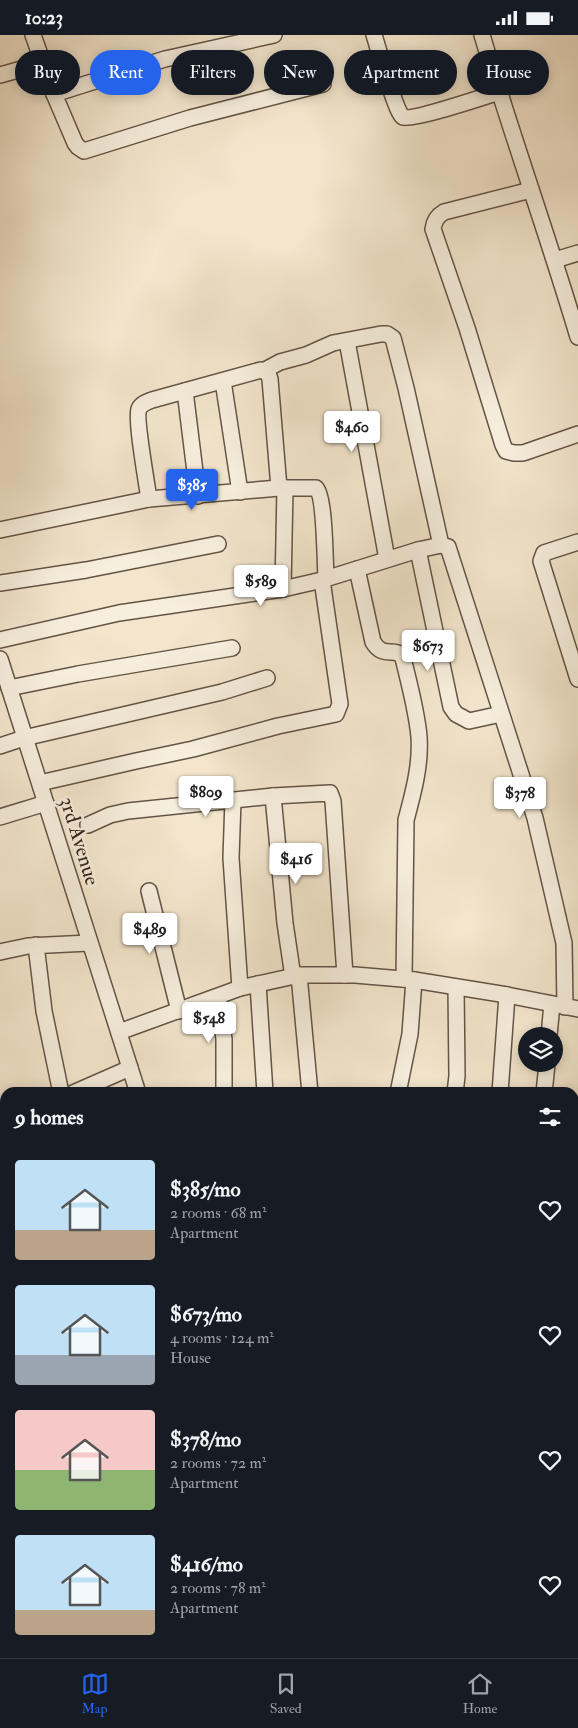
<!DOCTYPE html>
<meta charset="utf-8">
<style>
body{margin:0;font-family:"IM FELL Double Pica",serif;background:#242831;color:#f1f3f6;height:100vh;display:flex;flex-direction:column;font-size:19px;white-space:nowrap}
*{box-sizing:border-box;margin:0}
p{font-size:16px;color:#9ea1a6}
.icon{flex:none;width:28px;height:28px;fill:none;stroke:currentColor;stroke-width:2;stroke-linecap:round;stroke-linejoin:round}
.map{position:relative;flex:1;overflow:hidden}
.details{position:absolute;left:0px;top:1052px;width:579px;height:571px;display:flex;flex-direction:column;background:#171b24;border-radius:15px 15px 0 0;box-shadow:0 2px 12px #0003}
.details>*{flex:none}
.hud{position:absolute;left:15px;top:15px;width:549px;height:45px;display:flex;gap:10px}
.controls{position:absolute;left:518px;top:992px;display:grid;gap:10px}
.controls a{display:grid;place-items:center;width:45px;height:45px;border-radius:50%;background:#171b24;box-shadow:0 2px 12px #0003;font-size:25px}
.price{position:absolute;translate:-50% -42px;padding:0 11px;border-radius:5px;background:#fff;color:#222;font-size:16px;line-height:32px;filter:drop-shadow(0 1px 2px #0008)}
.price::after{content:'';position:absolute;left:50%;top:30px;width:15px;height:11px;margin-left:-8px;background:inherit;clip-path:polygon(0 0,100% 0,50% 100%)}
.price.current{background:#2563eb;color:#fff}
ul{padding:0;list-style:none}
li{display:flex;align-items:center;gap:15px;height:125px;padding:0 15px}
li span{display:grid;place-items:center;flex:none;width:140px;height:100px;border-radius:5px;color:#555}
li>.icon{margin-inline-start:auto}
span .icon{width:60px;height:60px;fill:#fffc;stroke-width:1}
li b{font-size:21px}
h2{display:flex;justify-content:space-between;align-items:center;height:60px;padding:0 15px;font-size:21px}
.chip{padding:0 18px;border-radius:22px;background:#171b24;box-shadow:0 2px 12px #0003;font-size:18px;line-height:45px}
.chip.current{background:#2563eb;color:#fff}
.status{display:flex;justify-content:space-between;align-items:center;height:35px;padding:0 25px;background:#171b24;direction:ltr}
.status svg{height:14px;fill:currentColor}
.tab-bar{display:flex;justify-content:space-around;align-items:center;height:70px;border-top:1px solid #363941;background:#171b24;font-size:14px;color:#9ea1a6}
.tab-bar a{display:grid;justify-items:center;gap:2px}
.tab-bar .current{color:#2563eb}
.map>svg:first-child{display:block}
</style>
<div class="status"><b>10:23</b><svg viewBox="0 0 49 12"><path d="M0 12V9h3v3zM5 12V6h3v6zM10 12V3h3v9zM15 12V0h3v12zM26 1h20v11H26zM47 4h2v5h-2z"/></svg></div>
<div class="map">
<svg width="578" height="1623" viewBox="0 0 578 1623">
<rect width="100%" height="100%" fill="#f3e6cd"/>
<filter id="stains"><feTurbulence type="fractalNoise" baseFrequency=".004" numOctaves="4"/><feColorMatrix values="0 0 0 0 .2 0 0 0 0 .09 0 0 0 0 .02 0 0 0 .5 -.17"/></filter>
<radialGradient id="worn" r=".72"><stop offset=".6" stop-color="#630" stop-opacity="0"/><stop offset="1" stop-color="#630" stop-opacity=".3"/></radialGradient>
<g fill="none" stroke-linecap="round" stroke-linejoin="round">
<!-- street casing -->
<g stroke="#645446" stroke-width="18">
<g id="street">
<polyline points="33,0 54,59 75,108 78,112 84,116 190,83 323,49"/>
<path d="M374,0C378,12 396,79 403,82C412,86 486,61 499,57"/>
<path d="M482,0C512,101 548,201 578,302"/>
<polyline points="0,40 43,28"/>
<polyline points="54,59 165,24 274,0"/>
<path d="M531,155L444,177C437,181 434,186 433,194L467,293L503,410L506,416L514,418H523L578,399"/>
<polyline points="555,225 578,218"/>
<polyline points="347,306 387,524"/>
<polyline points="265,335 280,327 306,320 333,308 381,299 387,299 393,303 406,353 441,510"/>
<polyline points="223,346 240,457"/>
<polyline points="185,356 198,461"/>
<path d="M149,464C147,450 135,382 139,374C141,369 147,367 152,365L261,335L268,338L270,344L279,453"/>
<path d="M0,495L149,464L279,453H316C325,461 325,528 326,544"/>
<polyline points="578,507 544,518 541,526 578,644"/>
<polyline points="418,515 451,672 456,679 469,686 501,679"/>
<path d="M357,534L373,607C384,625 395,610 403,623C409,648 417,677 419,702C421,730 413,759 406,785L404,944"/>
<polyline points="0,548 86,535 218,509"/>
<polyline points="283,554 285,453"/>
<polyline points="0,605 119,578 283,554 322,545 418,515 441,510 448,512 535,783 564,908 565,972"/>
<polyline points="0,624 138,1058"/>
<polyline points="9,653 78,639 232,613"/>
<polyline points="0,711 24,703 222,657 267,643"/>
<polyline points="40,748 136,726 193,714 278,691 336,679 340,669 322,545"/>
<polyline points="273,761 285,888 293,942"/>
<polyline points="233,765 231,823 240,953"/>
<polyline points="0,782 46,768"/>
<polyline points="88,790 110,780 128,776 273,761 330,758 333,766 345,940"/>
<polyline points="149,856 179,976"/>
<polyline points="36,910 44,976 61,1058"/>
<polyline points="0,917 28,911 89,908"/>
<polyline points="299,940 310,1058"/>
<polyline points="258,949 265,1058"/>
<polyline points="218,962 224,1004 224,1058"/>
<polyline points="119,997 240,953 299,940 355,940 414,945 507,960 578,974"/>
<polyline points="549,1001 552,969"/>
<polyline points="73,1058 130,1033"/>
<polyline points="398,1058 410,999 414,945"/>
<polyline points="455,1058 457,1041 456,952"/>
<polyline points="500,1058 507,960"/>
<polyline points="544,1058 547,1029"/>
<polyline points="0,1092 5,1090"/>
<polyline points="0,1122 5,1121"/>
<polyline points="0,1181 5,1180"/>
<polyline points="574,1196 578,1162"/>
<polyline points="0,1278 5,1279"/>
<polyline points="574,1314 578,1315"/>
<polyline points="574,1380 578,1380"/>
<polyline points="0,1398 5,1397"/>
<polyline points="574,1467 578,1468"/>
<polyline points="574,1533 578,1534"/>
<polyline points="574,1606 578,1607"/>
<polyline points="350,1619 350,1623"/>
<polyline points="74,1623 75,1619"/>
</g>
</g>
<!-- street -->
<use href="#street" stroke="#f7efde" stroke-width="15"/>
</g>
<g text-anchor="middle" stroke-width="5" stroke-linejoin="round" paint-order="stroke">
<!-- street labels -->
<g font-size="21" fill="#352419" stroke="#f7efde">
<text transform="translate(80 806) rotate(73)" y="7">3rd Avenue</text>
</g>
</g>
<rect width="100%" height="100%" filter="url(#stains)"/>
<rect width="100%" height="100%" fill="url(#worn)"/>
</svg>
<div class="controls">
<a><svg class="icon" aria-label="layers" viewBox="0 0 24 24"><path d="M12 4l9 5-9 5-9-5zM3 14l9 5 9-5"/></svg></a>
</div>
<b class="price" style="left:352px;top:418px">$460</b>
<b class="price current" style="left:192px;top:476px">$385</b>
<b class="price" style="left:261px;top:572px">$589</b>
<b class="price" style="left:428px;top:637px">$673</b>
<b class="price" style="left:206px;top:783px">$809</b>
<b class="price" style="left:520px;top:784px">$378</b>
<b class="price" style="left:296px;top:850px">$416</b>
<b class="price" style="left:150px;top:920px">$489</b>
<b class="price" style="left:209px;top:1009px">$548</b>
<div class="hud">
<a class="chip">Buy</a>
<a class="chip current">Rent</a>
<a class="chip">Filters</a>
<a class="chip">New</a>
<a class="chip">Apartment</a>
<a class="chip">House</a>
</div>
<section class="details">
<h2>9 homes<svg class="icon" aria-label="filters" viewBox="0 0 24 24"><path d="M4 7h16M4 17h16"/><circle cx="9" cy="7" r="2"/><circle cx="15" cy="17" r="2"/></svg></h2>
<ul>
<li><span style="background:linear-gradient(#bfe0f5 70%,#b9a48a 0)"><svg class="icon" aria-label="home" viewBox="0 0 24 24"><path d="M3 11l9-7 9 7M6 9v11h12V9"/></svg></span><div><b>$385/mo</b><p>2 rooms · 68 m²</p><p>Apartment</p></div><svg class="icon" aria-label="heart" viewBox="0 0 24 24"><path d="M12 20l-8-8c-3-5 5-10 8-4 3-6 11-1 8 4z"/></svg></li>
<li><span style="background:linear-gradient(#bfe0f5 70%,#9aa5b1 0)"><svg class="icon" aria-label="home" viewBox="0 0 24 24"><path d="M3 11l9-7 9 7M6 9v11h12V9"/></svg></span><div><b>$673/mo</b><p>4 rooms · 124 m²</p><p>House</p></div><svg class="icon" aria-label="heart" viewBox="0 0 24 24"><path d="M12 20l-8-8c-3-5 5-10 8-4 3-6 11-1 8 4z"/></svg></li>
<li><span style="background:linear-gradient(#f6c9c9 60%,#8fb573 0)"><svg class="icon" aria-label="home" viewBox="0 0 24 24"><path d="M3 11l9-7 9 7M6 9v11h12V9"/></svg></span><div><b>$378/mo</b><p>2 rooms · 72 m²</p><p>Apartment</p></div><svg class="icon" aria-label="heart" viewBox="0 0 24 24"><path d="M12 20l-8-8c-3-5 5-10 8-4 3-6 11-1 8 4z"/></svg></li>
<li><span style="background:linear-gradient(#bfe0f5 75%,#b9a48a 0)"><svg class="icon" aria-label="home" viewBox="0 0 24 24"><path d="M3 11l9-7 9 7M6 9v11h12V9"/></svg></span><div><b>$416/mo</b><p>2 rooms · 78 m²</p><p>Apartment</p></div><svg class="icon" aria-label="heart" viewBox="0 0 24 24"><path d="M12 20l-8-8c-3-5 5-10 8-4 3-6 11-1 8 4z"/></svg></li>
</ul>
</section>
</div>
<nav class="tab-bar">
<a class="current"><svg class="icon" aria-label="map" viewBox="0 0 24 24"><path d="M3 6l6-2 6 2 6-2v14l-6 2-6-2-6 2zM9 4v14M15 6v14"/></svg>Map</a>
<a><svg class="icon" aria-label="saved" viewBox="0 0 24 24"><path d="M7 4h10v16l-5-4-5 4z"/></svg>Saved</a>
<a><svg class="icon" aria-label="home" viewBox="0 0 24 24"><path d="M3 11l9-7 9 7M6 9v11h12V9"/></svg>Home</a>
</nav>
